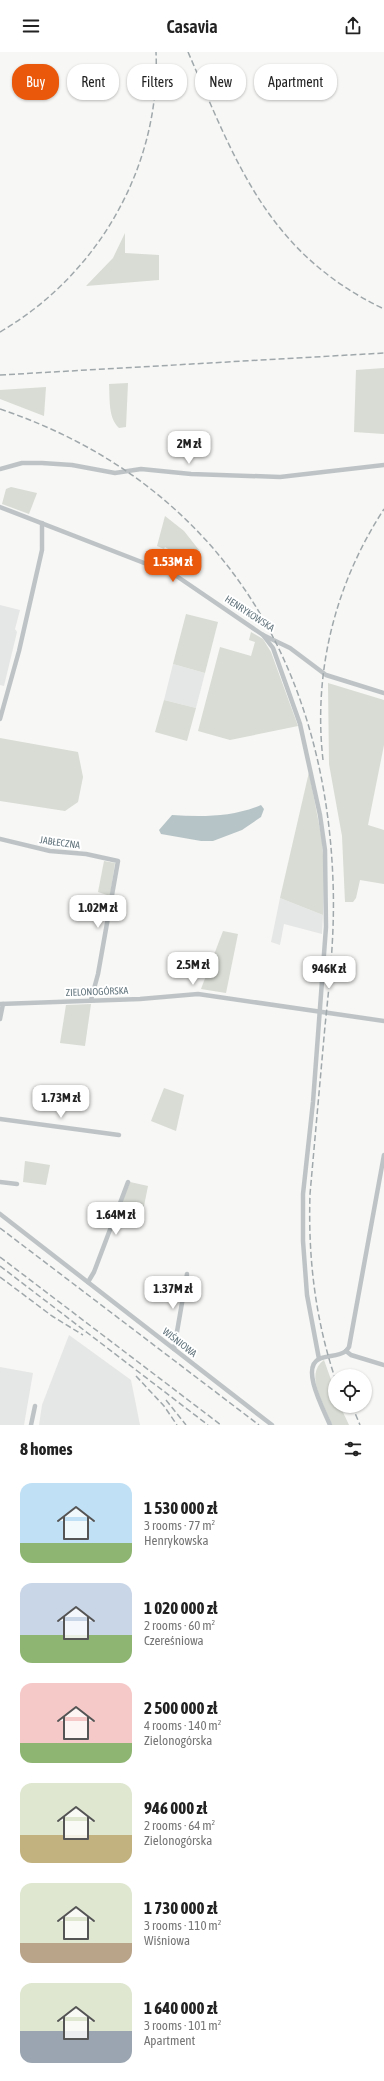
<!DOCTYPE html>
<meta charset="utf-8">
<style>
body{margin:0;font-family:"Asap Condensed",sans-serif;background:#f2f2f2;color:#222;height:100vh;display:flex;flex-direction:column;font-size:15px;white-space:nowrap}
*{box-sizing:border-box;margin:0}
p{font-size:13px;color:#767676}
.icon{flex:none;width:22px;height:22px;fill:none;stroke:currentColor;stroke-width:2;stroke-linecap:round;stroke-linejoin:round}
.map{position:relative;height:1373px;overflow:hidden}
.drawer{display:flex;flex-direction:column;background:#fff;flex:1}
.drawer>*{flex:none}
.hud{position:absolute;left:12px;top:12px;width:360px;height:36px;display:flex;gap:8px}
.tools{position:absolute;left:328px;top:1317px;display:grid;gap:8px}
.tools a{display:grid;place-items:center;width:44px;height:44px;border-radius:50%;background:#fff;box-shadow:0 1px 3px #0004;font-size:20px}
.price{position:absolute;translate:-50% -34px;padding:0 9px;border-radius:8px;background:#fff;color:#222;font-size:13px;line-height:26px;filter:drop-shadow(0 1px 2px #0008)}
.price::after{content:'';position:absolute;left:50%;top:24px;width:12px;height:9px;margin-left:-6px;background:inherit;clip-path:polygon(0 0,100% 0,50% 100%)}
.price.on{background:#ea580c;color:#fff}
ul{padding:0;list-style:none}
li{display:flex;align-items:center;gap:12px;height:100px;padding:0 20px}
li span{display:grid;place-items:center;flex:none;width:112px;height:80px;border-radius:12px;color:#555}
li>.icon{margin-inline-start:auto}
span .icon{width:48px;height:48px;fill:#fffc;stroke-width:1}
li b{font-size:17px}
h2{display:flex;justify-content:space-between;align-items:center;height:48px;padding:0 20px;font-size:17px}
.tag{padding:0 14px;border-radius:16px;background:#fff;box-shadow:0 1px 3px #0004;font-size:14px;line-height:36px}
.tag.on{background:#ea580c;color:#fff}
header{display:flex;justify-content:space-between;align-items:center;height:52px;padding:0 20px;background:#fff;font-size:18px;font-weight:600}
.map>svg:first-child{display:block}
</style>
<header><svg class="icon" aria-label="menu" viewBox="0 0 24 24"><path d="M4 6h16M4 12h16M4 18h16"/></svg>Casavia<svg class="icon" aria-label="share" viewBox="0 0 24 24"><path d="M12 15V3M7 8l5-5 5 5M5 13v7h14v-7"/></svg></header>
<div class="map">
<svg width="384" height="1373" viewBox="0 0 384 1373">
<rect width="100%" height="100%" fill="#f7f7f5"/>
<!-- built -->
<g fill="#e5e7e6">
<polygon points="0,553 20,558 15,577 17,580 4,634 0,633"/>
<polygon points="173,612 205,621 196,656 164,648"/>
<polygon points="280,846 323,863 322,882 284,872 280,893 271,890"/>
<polygon points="69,1283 131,1328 140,1373 39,1373 42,1353"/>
<polygon points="0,1315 33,1321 24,1373 0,1373"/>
</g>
<!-- green -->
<g fill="#d8dcd4">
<polygon points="125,181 125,201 159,203 159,228 86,234 113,206"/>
<polygon points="384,316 384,382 354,380 356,318"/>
<path d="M128,331L126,375L119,376C108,366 110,347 109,332Z"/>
<polygon points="46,335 44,364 0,347 0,338"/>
<polygon points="11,435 37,441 29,462 2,452 6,437"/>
<polygon points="165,464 184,479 199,498 195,503 186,498 177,517 171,514 176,502 165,495 164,497 157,494"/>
<polygon points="186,562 218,570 205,621 173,612"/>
<polygon points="251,580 263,587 271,600 298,674 230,688 198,679 220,595 251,604 255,590 249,588"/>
<polygon points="328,631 384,648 384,693 368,773 384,778 384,832 360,828 356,846 353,850 345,850 342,784 329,712"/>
<polygon points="164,648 196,656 187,689 155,680"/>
<polygon points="0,686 78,700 83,725 78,750 65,759 0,749"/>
<polygon points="309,720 322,788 324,818 323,863 280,846"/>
<polygon points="104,809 115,811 110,844 98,840"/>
<polygon points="223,879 238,882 226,941 201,937"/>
<polygon points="91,952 85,994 60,991 66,953"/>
<polygon points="164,1036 184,1043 176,1079 151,1069"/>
<polygon points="25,1109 50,1113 46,1133 23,1130"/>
<polygon points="130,1130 148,1134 141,1169 117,1163"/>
<path d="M324,1308L335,1339V1354H340L349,1373H332C326,1354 303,1323 324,1308Z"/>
</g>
<!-- water -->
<path fill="#b7c4c7" d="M261,753L264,757L261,765L242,778L213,789H201L161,782L159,778L172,763C203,765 232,765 261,753Z"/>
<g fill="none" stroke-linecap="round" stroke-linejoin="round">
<!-- street -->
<g stroke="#bec4c6" stroke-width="4.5">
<polyline points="0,417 22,411 42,411 72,413 115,421 141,417 191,422 280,425 384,413"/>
<polyline points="0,455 175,523 263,583 290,596 326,623 384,641"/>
<polyline points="263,583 273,596 300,672 320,763 325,798 326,875 313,1050 303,1142 303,1189 307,1243 319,1307"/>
<polyline points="0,667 19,599 42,498 42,471"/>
<polyline points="0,787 50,799 86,802 118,809 98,922 91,948"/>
<polyline points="0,952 140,947 198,942 384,969"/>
<polyline points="0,967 3,952"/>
<polyline points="0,1067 119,1083"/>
<polyline points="0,1130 17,1132"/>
<polyline points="0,1162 272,1373"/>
<polyline points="88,1230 94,1220 128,1130"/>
<polyline points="174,1297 187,1222"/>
<polyline points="346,1299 349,1295 384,1103"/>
<polyline points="346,1299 351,1303 384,1313"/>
<polyline points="31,1373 35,1354"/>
<path d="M330,1373C325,1360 300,1316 319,1307C328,1303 338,1305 346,1299"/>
</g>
<!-- rail -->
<g stroke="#a0a8ac" stroke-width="1.5" stroke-dasharray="6 3" stroke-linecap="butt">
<path d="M188,0C236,110 267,201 384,257"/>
<path d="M0,280C98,223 161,114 156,0"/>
<polyline points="0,323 384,301"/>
<path d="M0,357C216,430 325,607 333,829C335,878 330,926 325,974C320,1030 315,1086 310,1142C308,1205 315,1266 335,1326"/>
<path d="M323,708C313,620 335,532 384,457"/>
<polyline points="0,1176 259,1373"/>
<polyline points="0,1205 221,1373"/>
<polyline points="0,1214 208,1373"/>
<polyline points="0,1225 52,1264 83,1283"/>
<polyline points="136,1324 164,1354 177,1373"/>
<polyline points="166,1348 186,1373"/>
<polyline points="352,1354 360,1373"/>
</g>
</g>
<g text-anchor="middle" stroke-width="4" stroke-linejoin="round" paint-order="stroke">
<!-- street labels -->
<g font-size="10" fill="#64767e" stroke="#fff">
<text transform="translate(250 561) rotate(33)" y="4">HENRYKOWSKA</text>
<text transform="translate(60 790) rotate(8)" y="4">JABŁECZNA</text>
<text transform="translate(97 939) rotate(-2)" y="4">ZIELONOGÓRSKA</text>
<text transform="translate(180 1290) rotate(38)" y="4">WIŚNIOWA</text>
</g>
</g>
</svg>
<div class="tools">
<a><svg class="icon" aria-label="locate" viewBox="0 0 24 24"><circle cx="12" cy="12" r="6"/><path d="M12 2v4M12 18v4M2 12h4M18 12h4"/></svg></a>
</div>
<b class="price" style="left:189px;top:413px">2M zł</b>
<b class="price on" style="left:173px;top:531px">1.53M zł</b>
<b class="price" style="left:98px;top:877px">1.02M zł</b>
<b class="price" style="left:193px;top:934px">2.5M zł</b>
<b class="price" style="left:329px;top:938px">946K zł</b>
<b class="price" style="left:61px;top:1067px">1.73M zł</b>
<b class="price" style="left:116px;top:1184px">1.64M zł</b>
<b class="price" style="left:173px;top:1258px">1.37M zł</b>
<div class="hud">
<a class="tag on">Buy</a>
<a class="tag">Rent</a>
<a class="tag">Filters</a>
<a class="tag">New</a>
<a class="tag">Apartment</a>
</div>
</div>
<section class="drawer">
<h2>8 homes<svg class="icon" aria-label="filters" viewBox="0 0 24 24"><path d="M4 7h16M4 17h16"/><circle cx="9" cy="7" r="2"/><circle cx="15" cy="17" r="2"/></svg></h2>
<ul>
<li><span style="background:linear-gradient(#bfe0f5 75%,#8fb573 0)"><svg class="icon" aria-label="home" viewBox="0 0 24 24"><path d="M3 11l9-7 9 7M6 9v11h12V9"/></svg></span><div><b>1 530 000 zł</b><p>3 rooms · 77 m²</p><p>Henrykowska</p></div></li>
<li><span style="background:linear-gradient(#c9d6e8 65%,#8fb573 0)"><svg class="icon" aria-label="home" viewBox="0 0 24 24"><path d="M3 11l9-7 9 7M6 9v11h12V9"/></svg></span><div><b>1 020 000 zł</b><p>2 rooms · 60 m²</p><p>Czereśniowa</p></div></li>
<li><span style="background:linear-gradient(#f6c9c9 75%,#8fb573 0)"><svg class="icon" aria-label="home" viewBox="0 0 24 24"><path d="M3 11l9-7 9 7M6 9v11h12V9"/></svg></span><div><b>2 500 000 zł</b><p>4 rooms · 140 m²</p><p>Zielonogórska</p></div></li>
<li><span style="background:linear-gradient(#dfe7d0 65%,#c2b280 0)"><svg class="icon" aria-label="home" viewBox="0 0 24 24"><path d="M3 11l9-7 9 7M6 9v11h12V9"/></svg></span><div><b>946 000 zł</b><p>2 rooms · 64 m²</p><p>Zielonogórska</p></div></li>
<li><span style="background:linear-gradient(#dfe7d0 75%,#b9a48a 0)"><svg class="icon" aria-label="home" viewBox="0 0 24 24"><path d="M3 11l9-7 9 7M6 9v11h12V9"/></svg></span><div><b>1 730 000 zł</b><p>3 rooms · 110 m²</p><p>Wiśniowa</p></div></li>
<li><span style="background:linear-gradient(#dfe7d0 60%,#9aa5b1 0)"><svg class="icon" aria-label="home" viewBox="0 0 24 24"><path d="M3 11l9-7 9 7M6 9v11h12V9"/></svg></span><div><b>1 640 000 zł</b><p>3 rooms · 101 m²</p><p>Apartment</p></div></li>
</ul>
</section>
